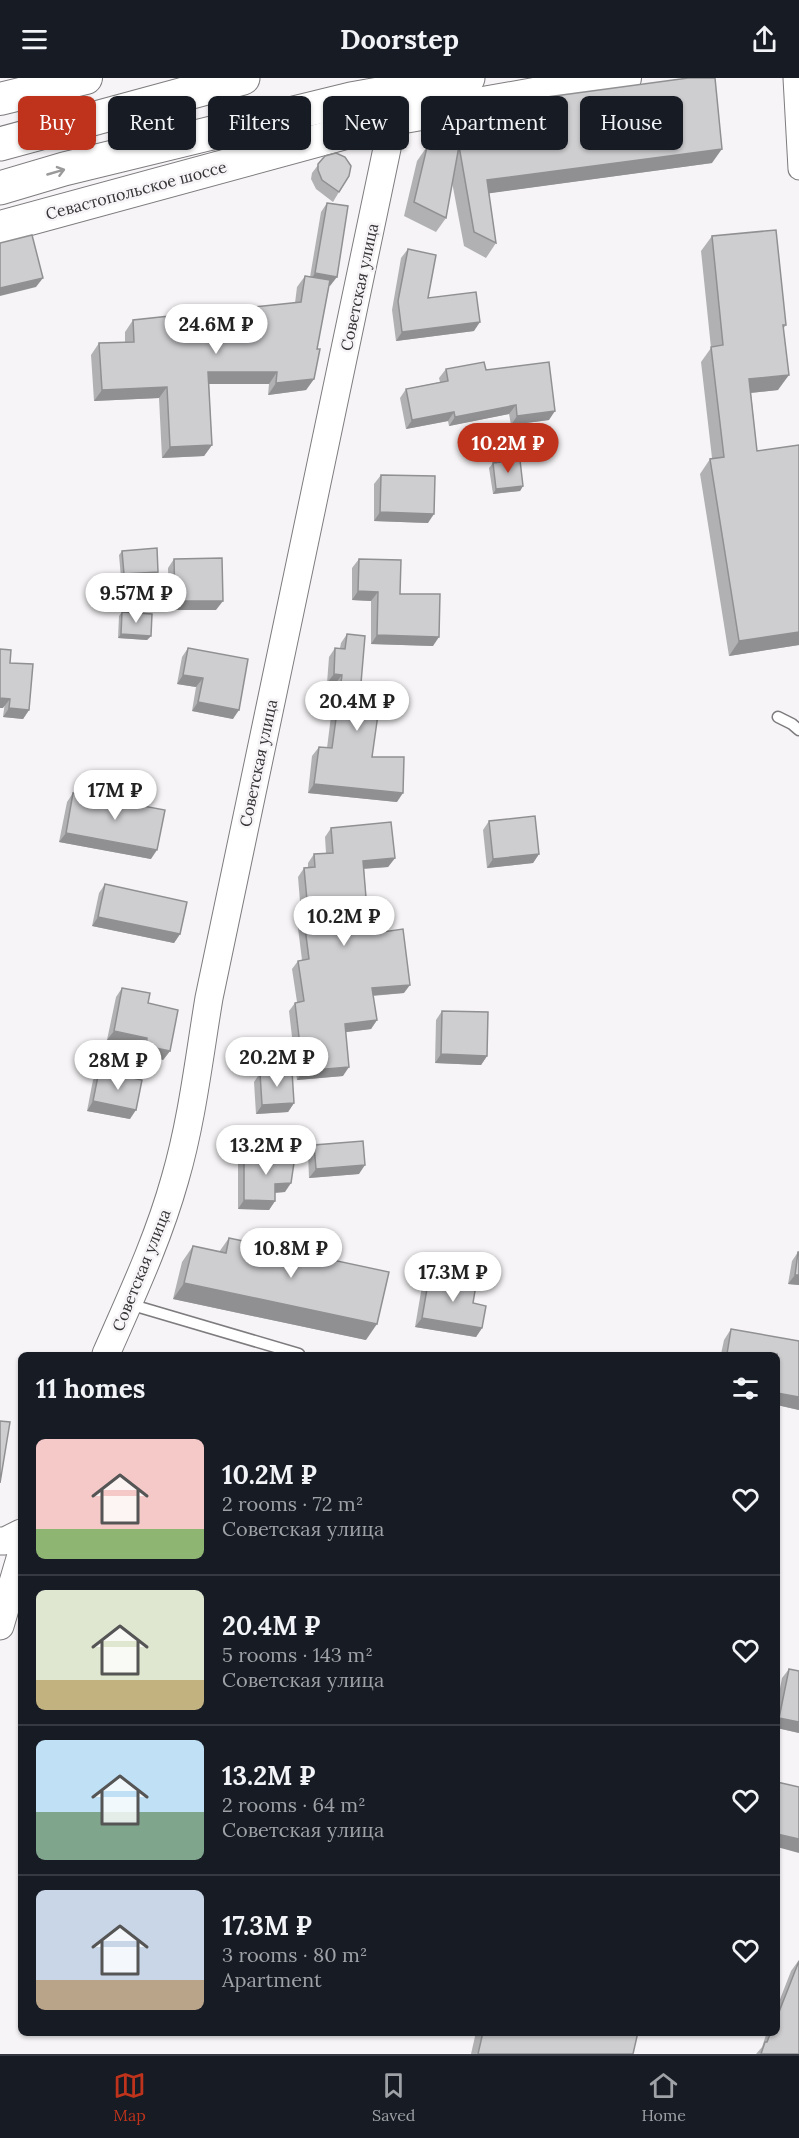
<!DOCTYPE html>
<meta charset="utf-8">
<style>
body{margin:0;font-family:Lora,serif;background:#20242c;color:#f1f3f6;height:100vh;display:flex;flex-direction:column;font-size:22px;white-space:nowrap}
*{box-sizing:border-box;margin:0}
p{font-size:20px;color:#9ea1a6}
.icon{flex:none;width:33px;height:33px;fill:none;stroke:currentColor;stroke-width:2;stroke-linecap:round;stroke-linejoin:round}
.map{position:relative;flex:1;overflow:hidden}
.side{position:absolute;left:18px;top:1274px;width:762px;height:684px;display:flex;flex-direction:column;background:#171b24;border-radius:9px;box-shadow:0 2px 4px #0004}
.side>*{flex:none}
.hud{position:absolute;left:18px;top:18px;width:764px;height:54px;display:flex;gap:12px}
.price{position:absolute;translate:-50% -51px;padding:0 14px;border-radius:21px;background:#fff;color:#222;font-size:20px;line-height:39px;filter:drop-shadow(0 2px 3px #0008)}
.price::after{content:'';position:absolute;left:50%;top:36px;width:18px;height:14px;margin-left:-9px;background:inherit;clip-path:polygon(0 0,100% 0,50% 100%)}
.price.current{background:#bf331c;color:#fff}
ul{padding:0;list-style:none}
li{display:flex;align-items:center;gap:18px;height:150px;padding:0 18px}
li+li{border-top:2px solid #363941}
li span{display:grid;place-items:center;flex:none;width:168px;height:120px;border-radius:9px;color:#555}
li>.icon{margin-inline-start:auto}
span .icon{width:72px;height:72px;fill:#fffc;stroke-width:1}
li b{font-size:26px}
h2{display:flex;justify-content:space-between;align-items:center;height:72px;padding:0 18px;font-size:26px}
.chip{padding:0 21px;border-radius:9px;background:#171b24;box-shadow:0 2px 4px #0004;font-size:21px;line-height:54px}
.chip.current{background:#bf331c;color:#fff}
header{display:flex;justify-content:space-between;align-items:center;height:78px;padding:0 18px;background:#171b24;font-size:27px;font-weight:800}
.tabs{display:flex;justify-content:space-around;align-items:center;height:84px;border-top:2px solid #363941;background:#171b24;font-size:16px;color:#9ea1a6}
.tabs a{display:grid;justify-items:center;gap:3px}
.tabs .current{color:#bf331c}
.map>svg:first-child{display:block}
</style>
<header><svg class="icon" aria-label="menu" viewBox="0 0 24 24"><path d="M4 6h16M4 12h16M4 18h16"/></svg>Doorstep<svg class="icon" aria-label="share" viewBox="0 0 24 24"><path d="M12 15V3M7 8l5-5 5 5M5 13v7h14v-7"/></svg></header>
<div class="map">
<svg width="799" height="1976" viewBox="0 0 799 1976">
<rect width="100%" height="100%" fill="#f6f4f6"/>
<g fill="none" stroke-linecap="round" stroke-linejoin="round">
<!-- service casing -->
<g stroke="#7e7c7e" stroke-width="13">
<g id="service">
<polyline points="778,639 792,646 799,652"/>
<polyline points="129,1226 299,1276"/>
</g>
</g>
<!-- minor casing -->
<g stroke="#7e7c7e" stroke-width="23">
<polyline id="minor" points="794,0 799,91"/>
</g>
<!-- tertiary casing -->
<g stroke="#7e7c7e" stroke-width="29">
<g id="tertiary">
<path d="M106,1276C131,1219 158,1162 175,1101C192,1043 199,980 209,920L393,42"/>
<polyline points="0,1463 5,1463 21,1455"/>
<polyline points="0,1548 21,1477"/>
</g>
</g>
<!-- secondary casing -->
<g stroke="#7e7c7e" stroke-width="34">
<g id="secondary">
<polyline points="0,21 86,0"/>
<polyline points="0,149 404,39 625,0"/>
</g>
</g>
<!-- primary casing -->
<g stroke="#7e7c7e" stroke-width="35">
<g id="primary">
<polyline points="0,66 243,0"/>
<polyline points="0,110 64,91 351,21 468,0"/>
</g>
</g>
<!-- service -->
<use href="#service" stroke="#fff" stroke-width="10"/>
<!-- minor -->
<use href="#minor" stroke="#fff" stroke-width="21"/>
<!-- tertiary -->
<use href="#tertiary" stroke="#fff" stroke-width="27"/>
<!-- secondary -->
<use href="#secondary" stroke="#fff" stroke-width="32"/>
<!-- primary -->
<use href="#primary" stroke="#fff" stroke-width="33"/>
</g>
<!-- wall -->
<g fill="#b1b1b4">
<polygon points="511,26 712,85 489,115 496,165 486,180 464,168 452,104 446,140 436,154 404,138 417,83 437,54 464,39 506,33"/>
<polygon points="325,78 339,114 333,124 316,111 311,101 312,95"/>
<polygon points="327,125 330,208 329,208 317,271 314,301 306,312 268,317 269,306 209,306 212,367 204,378 162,380 159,320 94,323 91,277 99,265 125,264 125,254 133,242 295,225 297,209 305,198 310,199 321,134"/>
<polygon points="712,158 786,247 783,251 778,312 751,315 757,373 799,367 799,567 729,578 700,396 710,381 712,380 701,284 711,270 701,173"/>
<polygon points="408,171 428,220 474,253 396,263 392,232 401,180"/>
<polygon points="446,291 486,292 549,342 511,347 509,336 449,348 448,343 406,351 400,320 406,311 440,304 439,300"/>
<polygon points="493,385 523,408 520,413 493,416 489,390"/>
<polygon points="381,397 428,445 374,443 374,406"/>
<polygon points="122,473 158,494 155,498 121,500 119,477"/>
<polygon points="174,481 216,532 169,532 168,490"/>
<polygon points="359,481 433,568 371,566 371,523 352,522 352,490"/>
<polygon points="122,534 151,558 147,562 118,560 119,538"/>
<polygon points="347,556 361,605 372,679 397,724 308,715 312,678 319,669 327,670 335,606 327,605 329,579 335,570 340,570 341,565"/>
<polygon points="188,570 233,641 192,633 196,609 177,606 182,579"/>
<polygon points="10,585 29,632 23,641 3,639"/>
<polygon points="73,715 151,781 59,764 67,724"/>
<polygon points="489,743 539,776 533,785 487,790 483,752"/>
<polygon points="331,750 395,780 388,789 364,791 369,856 404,915 373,918 377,942 371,951 346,954 343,998 297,1002 289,933 295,925 297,924 292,891 298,883 302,882 297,842 301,836 298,799 304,790 308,790 308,785 314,776 326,775 325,759"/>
<polygon points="105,806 180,856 174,865 92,848 99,815"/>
<polygon points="122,910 170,973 163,982 139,977 141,969 107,962 116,919"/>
<polygon points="442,933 487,978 481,987 435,985 436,942"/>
<polygon points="99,993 130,1041 87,1033 93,1002"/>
<polygon points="260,995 294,1025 288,1034 256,1036 254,1004"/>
<polygon points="314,1067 359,1096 309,1100 308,1076"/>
<polygon points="244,1077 285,1114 275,1115 275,1123 269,1132 238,1131 238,1086"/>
<polygon points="229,1160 366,1262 173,1221 182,1184 193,1168 219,1174"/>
<polygon points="798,1174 799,1207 788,1206 792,1183"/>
<polygon points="429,1199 473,1225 482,1250 476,1259 415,1249 422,1208"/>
<polygon points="731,1251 799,1263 799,1332 777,1327 777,1276 721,1276 724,1262"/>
<polygon points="789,1591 799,1655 777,1650 777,1626 782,1600"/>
<polygon points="799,1882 799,1976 756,1976 762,1969 767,1954 777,1954 777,1929 791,1893"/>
<polygon points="476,1954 638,1954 633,1976 471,1976"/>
</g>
<!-- shaded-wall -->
<g fill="#909092">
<polygon points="722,71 712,85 477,117 487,102"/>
<polygon points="315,195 337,199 330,208 309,204"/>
<polygon points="43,200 36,209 0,218 0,210"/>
<polygon points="480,244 474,253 396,263 402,254"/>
<polygon points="208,294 277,294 269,306 200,306"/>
<polygon points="789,297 778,312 739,316 749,301"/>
<polygon points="314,301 306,312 268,317 276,305"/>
<polygon points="167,309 159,320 94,323 102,312"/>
<polygon points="516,327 509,336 449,348 455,339"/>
<polygon points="555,333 549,342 511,347 517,338"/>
<polygon points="454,334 448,343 406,351 412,342"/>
<polygon points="212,367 204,378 162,380 170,369"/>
<polygon points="523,408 520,413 493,416 496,411"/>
<polygon points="380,434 434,436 428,445 374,443"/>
<polygon points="158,494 155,498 121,500 124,496"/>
<polygon points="358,513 378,514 371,523 352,522"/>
<polygon points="175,523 223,523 216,532 169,532"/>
<polygon points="799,554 799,567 729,578 739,563"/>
<polygon points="121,556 151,558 147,562 118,560"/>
<polygon points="377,557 439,559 433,568 371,566"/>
<polygon points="334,596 342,597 335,606 327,605"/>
<polygon points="183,597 203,600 196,609 177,606"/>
<polygon points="0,620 10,621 3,630 0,630"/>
<polygon points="198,624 239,632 233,641 192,633"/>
<polygon points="9,630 29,632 23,641 3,639"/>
<polygon points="314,706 403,715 397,724 308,715"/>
<polygon points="66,755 157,772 151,781 59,764"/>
<polygon points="539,776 533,785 487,790 493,781"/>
<polygon points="395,780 388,789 357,791 363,783"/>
<polygon points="98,839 180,856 174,865 92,848"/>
<polygon points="410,907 404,915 366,918 372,910"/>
<polygon points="377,942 371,951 339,955 345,946"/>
<polygon points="114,953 147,960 141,969 107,962"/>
<polygon points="146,968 170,973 163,982 139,977"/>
<polygon points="441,976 487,978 481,987 435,985"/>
<polygon points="349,989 343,998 297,1002 303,993"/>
<polygon points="93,1023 136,1032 130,1041 87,1033"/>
<polygon points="294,1025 288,1034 256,1036 262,1027"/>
<polygon points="365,1087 359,1096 309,1100 316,1091"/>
<polygon points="291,1105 285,1114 269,1115 275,1106"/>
<polygon points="244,1122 275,1123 269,1132 238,1131"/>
<polygon points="795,1197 799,1197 799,1207 788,1206"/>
<polygon points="184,1205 377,1246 366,1262 173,1221"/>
<polygon points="422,1240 482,1250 476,1259 415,1249"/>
<polygon points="777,1315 799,1319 799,1332 777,1327"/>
<polygon points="779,1640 799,1644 799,1655 777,1650 777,1643"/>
<polygon points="777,1756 799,1761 799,1775 777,1769"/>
</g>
<!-- building -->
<g fill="#ceced1" stroke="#909092" stroke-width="1.5">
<polygon points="688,0 715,0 722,71 487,102 496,165 474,154 459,68 446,140 414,124 427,69 437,54 463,34 465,34 464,39 512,32 511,26 547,19"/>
<polygon points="336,75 345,79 351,88 349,98 339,114 322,102 318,92 318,86 325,78"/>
<polygon points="327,125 348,128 337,199 315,195"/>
<polygon points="776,152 786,247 783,247 789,297 749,301 757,373 799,367 799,554 739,563 710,381 724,379 711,269 723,267 712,158"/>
<polygon points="32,157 43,200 0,210 0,165"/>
<polygon points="408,171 436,177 428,220 476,214 480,244 402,254 398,223"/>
<polygon points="305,198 330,202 317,271 320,271 314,301 276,305 277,294 208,294 212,367 170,369 167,309 102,312 99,265 134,264 133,242 301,224"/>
<polygon points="484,284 486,292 549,284 555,333 517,338 516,327 455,339 454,334 412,342 406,311 448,303 446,291"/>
<polygon points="520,382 523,408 496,411 493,385"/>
<polygon points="381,397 435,398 434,436 380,434"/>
<polygon points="157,470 158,494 124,496 122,473"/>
<polygon points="222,480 223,523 175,523 174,481"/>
<polygon points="359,481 401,482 400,516 440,516 439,559 377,557 378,514 358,513"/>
<polygon points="122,534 152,536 151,558 121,556"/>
<polygon points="347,556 365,558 361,605 382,608 372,679 404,679 403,715 314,706 319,669 332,670 342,597 334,596 335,570 345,571"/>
<polygon points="188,570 248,581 239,632 198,624 203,600 183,597"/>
<polygon points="0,571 11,572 10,585 33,586 29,632 9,630 10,621 0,620"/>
<polygon points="73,715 165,732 157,772 66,755"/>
<polygon points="535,738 539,776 493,781 489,743"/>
<polygon points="391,744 395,780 363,783 369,856 403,851 410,907 372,910 377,942 345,946 349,989 303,993 295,925 304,923 298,883 309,881 303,834 308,833 304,790 315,789 314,776 333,775 331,750"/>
<polygon points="105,806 187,824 180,856 98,839"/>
<polygon points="122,910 150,915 148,925 178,932 170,973 146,968 147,960 114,953"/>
<polygon points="442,933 488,934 487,978 441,976"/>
<polygon points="99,993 142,1002 136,1032 93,1023"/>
<polygon points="292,993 294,1025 262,1027 260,995"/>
<polygon points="363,1063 365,1087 316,1091 314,1067"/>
<polygon points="244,1077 295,1078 291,1105 275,1106 275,1123 244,1122"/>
<polygon points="229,1160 389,1194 377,1246 184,1205 193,1168 226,1175"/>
<polygon points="798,1174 799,1174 799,1197 795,1197"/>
<polygon points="429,1199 476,1207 473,1225 486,1228 482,1250 422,1240"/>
<polygon points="731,1251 799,1263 799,1319 777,1315 777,1276 727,1276"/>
<polygon points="0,1343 10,1344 0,1405"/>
<polygon points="789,1591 799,1593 799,1644 779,1640"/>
<polygon points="777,1704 799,1709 799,1761 777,1756"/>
<polygon points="799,1883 799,1976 761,1976 765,1964 767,1964 771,1954 777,1954 777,1939"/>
<polygon points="483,1954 638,1954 633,1976 478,1976"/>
</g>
<!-- one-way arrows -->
<defs><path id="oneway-shaft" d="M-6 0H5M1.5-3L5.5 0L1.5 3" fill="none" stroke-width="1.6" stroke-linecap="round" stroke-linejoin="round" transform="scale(1.5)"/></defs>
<use stroke="#9a9a9a" href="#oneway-shaft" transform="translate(56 94) rotate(-16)"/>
<g text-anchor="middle" stroke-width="5" stroke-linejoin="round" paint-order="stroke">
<!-- street labels -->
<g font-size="16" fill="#363536" stroke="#f6f4f6">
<text transform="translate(136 112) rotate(-15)" y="6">Севастопольское шоссе</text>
<text transform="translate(359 209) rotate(-78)" y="6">Советская улица</text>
<text transform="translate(258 685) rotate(-78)" y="6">Советская улица</text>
<text transform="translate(141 1192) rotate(-68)" y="6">Советская улица</text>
</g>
</g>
</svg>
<b class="price" style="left:216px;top:277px">24.6M ₽</b>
<b class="price current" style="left:508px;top:396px">10.2M ₽</b>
<b class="price" style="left:136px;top:546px">9.57M ₽</b>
<b class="price" style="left:357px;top:654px">20.4M ₽</b>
<b class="price" style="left:115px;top:743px">17M ₽</b>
<b class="price" style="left:344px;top:869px">10.2M ₽</b>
<b class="price" style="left:277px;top:1010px">20.2M ₽</b>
<b class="price" style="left:118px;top:1013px">28M ₽</b>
<b class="price" style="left:266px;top:1098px">13.2M ₽</b>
<b class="price" style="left:291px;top:1201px">10.8M ₽</b>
<b class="price" style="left:453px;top:1225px">17.3M ₽</b>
<div class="hud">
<a class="chip current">Buy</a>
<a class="chip">Rent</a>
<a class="chip">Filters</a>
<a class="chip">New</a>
<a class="chip">Apartment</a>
<a class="chip">House</a>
</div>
<section class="side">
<h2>11 homes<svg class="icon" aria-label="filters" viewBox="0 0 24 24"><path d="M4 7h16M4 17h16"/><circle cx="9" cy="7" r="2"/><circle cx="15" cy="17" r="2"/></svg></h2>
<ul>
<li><span style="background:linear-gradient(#f6c9c9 75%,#8fb573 0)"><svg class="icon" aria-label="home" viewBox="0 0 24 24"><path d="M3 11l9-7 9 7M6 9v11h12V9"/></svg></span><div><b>10.2M ₽</b><p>2 rooms · 72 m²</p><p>Советская улица</p></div><svg class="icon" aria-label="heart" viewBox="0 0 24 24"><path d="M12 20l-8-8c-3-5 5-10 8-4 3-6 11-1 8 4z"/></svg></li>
<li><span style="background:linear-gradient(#dfe7d0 75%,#c2b280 0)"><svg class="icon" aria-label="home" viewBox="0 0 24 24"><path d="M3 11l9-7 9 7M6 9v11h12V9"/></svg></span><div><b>20.4M ₽</b><p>5 rooms · 143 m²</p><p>Советская улица</p></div><svg class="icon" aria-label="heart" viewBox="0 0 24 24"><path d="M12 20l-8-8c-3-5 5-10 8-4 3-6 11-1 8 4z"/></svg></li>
<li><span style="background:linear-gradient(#bfe0f5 60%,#7fa58c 0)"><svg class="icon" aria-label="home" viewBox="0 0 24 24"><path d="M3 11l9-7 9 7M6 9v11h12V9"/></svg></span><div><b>13.2M ₽</b><p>2 rooms · 64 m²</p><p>Советская улица</p></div><svg class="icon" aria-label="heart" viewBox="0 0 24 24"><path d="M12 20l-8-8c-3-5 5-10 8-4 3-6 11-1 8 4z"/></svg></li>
<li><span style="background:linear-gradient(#c9d6e8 75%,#b9a48a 0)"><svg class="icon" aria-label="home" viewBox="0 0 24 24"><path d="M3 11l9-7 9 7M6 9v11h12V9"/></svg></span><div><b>17.3M ₽</b><p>3 rooms · 80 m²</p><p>Apartment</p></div><svg class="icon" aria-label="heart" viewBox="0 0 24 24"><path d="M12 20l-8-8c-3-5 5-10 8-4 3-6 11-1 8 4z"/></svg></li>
</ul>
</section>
</div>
<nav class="tabs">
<a class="current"><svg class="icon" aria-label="map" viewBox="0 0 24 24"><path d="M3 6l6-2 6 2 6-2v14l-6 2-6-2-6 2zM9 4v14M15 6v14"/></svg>Map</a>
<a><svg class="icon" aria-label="saved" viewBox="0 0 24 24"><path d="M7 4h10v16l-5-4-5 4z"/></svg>Saved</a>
<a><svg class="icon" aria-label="home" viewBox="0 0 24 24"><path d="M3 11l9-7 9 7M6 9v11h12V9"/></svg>Home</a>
</nav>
